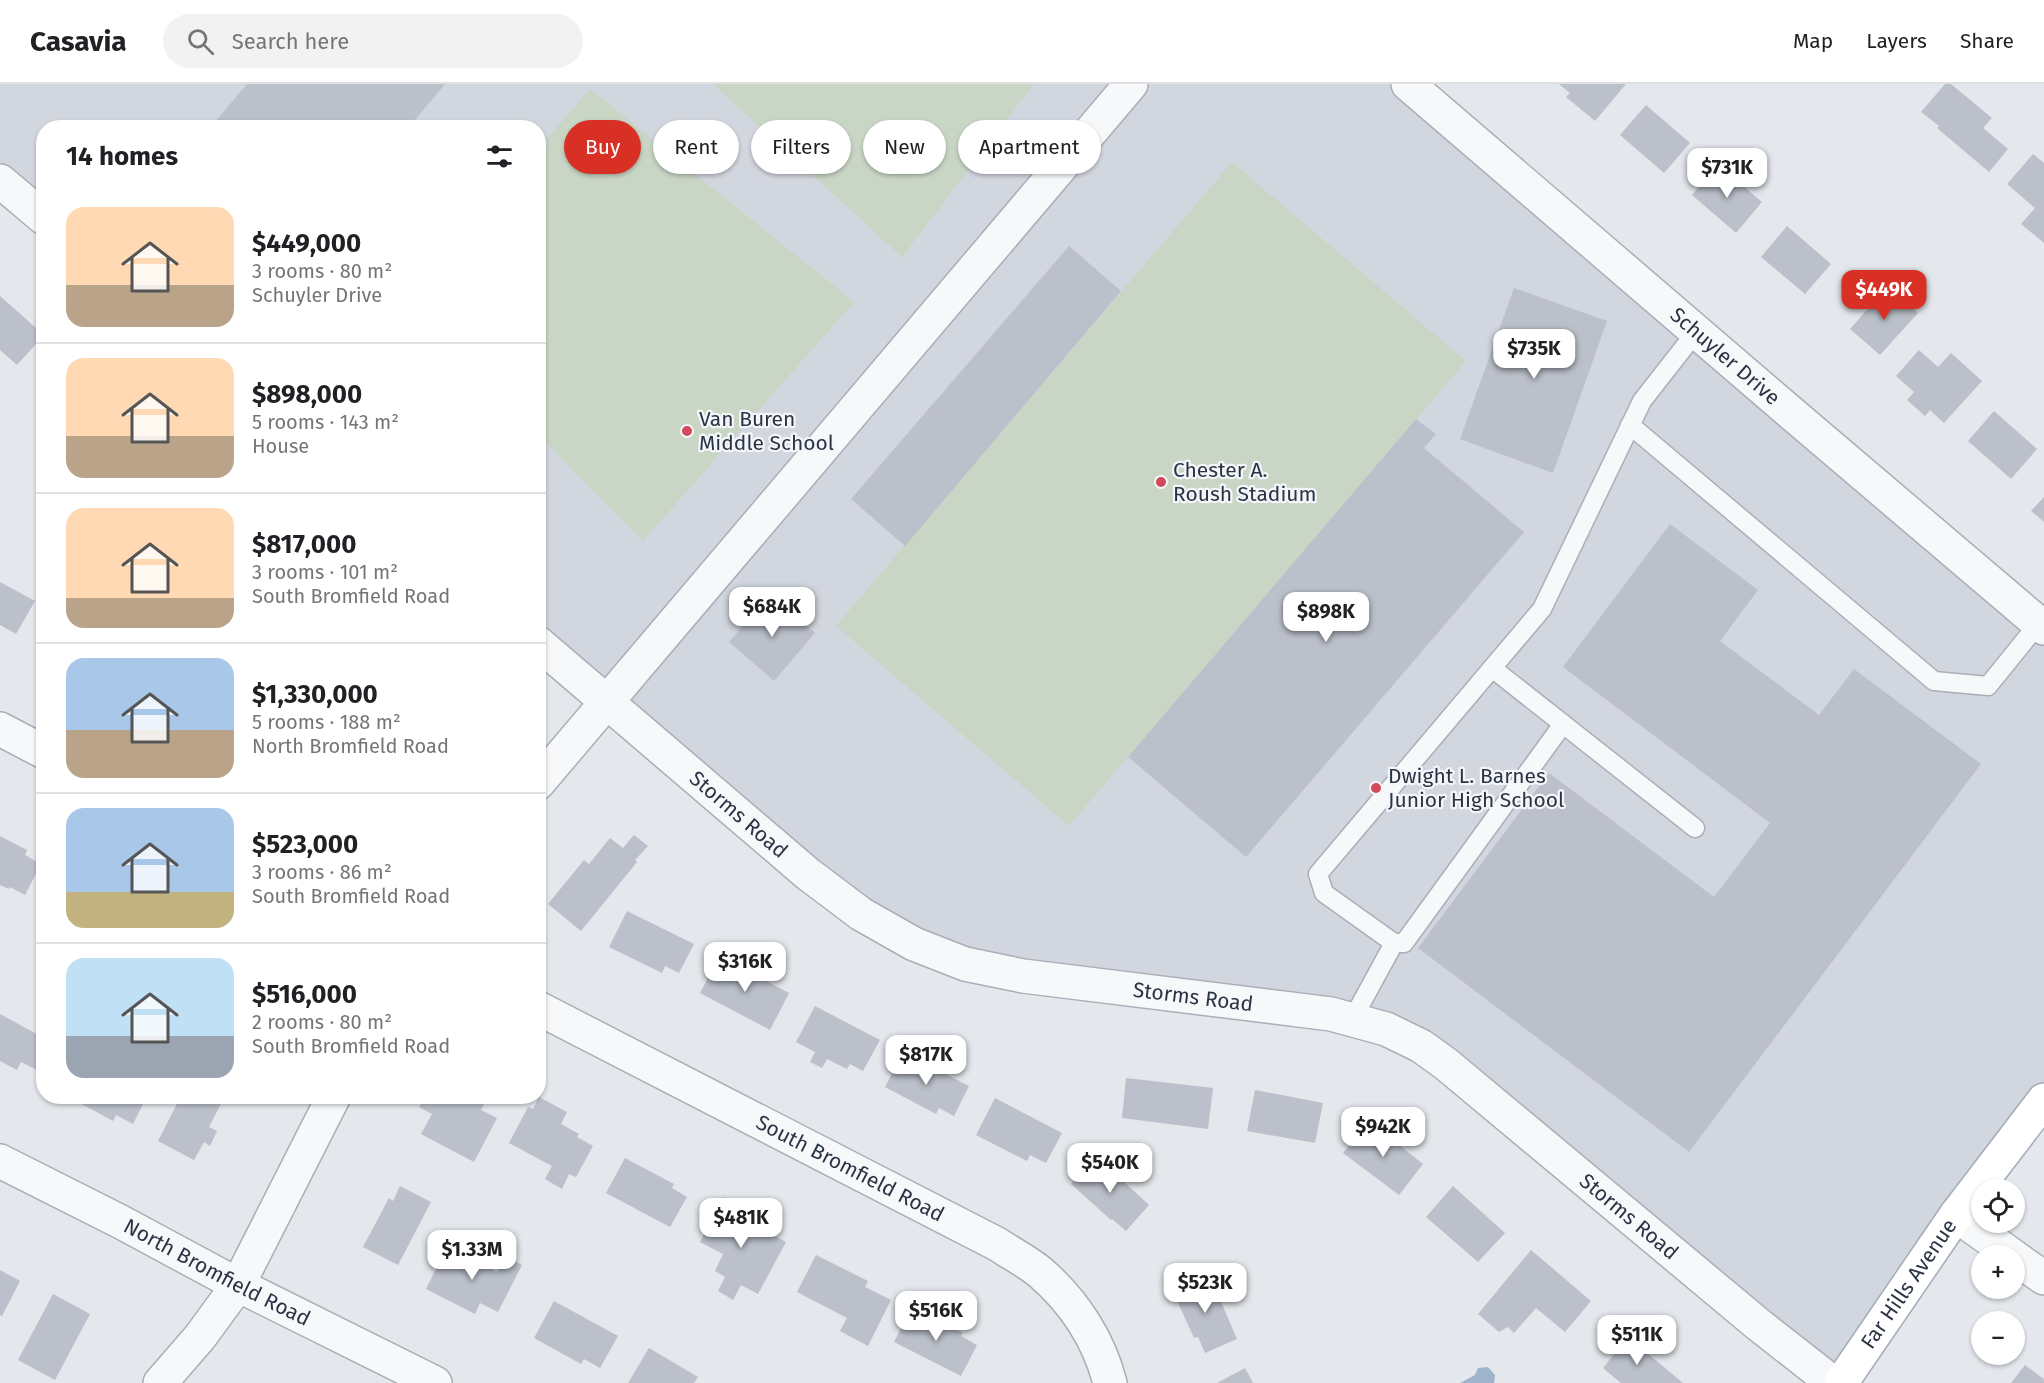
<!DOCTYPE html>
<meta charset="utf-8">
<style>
body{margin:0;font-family:"Fira Sans",sans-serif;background:#f2f2f2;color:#202124;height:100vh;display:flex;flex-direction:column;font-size:22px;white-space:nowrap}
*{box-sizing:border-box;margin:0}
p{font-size:20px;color:#757577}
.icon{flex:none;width:33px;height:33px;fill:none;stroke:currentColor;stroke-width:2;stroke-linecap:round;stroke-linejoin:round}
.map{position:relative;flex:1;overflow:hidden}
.side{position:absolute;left:36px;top:36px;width:510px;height:984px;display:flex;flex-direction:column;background:#fff;border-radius:24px;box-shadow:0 2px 4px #0004}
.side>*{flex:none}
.top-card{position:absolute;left:564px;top:36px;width:570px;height:54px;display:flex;gap:12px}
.tools{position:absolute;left:1971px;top:1095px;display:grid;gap:12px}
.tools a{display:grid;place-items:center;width:54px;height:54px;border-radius:50%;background:#fff;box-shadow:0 2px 4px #0004;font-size:30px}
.price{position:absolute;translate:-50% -51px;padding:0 14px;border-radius:12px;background:#fff;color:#222;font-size:20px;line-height:39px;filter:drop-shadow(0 2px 3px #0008)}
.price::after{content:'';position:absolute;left:50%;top:36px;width:18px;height:14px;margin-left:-9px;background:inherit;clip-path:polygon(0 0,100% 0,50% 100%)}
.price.current{background:#d93025;color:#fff}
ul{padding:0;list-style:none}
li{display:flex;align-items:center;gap:18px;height:150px;padding:0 30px}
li+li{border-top:2px solid #e0e0e0}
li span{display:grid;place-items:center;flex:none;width:168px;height:120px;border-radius:18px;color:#555}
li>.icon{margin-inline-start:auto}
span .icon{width:72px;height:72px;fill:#fffc;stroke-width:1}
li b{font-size:26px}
h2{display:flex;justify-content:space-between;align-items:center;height:72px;padding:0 30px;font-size:26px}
.tag{padding:0 21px;border-radius:27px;background:#fff;box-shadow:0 2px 4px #0004;font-size:21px;line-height:54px}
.tag.current{background:#d93025;color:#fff}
header{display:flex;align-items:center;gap:36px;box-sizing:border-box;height:84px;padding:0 30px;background:#fff;border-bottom:2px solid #e0e0e0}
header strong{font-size:28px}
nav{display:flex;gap:33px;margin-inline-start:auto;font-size:21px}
.search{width:420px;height:54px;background:#f2f2f2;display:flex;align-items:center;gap:15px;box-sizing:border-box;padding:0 21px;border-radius:33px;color:#757577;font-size:22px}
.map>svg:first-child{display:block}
</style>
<header>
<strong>Casavia</strong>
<div class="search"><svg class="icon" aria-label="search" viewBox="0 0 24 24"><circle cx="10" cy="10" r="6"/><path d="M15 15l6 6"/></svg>Search here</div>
<nav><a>Map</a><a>Layers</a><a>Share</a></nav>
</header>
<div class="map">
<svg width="2044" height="1299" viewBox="0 0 2044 1299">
<rect width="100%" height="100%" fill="#e4e7ec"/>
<!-- built -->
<polygon fill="#d2d6de" points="0,0 1408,0 2044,544 2044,1016 1841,1299 1421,962 914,860 539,559 538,44 44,44 43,134 0,97"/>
<!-- green -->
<g fill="#c9d6c5">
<polygon points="713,0 1034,0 902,173"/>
<polygon points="590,5 854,218 643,457 539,352 539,64"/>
<polygon points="1232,78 1466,277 1069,742 836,542"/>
</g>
<!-- water -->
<polygon fill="#9fb4cc" points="1488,1283 1495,1291 1494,1299 1460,1299 1475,1291 1478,1284"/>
<!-- building -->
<g fill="#bbc0ca">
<polygon points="247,0 445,0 408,44 210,44"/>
<polygon points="1559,0 1626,0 1595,37 1566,13 1570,9"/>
<polygon points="1945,0 1951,0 1992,34 1983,44 2008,65 1989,88 1937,44 1939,42 1921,28"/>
<polygon points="1646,21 1690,59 1664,89 1620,51"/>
<polygon points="2033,70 2044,79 2044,159 2021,140 2035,124 2007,100"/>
<polygon points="1718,81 1762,118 1736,149 1692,111"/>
<polygon points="1787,142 1831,180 1805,210 1761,173"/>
<polygon points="1069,162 1121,207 905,462 851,415"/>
<polygon points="1888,202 1918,229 1880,271 1850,245"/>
<polygon points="1514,204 1607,237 1553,389 1460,355"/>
<polygon points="0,212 44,251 17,281 0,266"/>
<polygon points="1919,266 1938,283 1951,269 1982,297 1944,339 1930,326 1925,332 1907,316 1914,308 1896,292"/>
<polygon points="1994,327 2037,365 2011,395 1968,357"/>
<polygon points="1416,335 1436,350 1424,364 1524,448 1246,773 1128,673"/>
<polygon points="2044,413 2044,438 2031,427"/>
<polygon points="1670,440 1758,506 1720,557 1819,631 1854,585 1981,680 1689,1068 1418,864 1549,689 1714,813 1770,739 1563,583"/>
<polygon points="0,498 35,517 16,550 0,541"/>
<polygon points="770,510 815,549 774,597 729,558"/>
<polygon points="634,751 648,762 635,776 637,778 581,847 548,820 584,776 589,780 610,754 623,764"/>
<polygon points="0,752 27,766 25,771 41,780 25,811 10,803 9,805 0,801"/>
<polygon points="627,827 694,860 679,889 665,882 662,889 609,863"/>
<polygon points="719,873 789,909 770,946 700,909"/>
<polygon points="815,922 880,956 863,987 850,980 847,985 827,975 822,984 810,978 815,968 796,958"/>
<polygon points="0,930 44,954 44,974 37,986 21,978 17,986 0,977"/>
<polygon points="903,968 969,1002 954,1032 939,1024 936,1030 885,1003"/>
<polygon points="1126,994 1213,1004 1208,1045 1122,1034"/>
<polygon points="1255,1006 1323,1019 1315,1059 1247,1047"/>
<polygon points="67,1012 147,1012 133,1040 116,1031 113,1037"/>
<polygon points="181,1012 225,1012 209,1043 217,1047 210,1062 204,1058 194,1076 158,1057"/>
<polygon points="425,1012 488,1012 481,1026 497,1034 474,1078 421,1050 432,1030 419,1023"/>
<polygon points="539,1013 567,1028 561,1040 579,1050 577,1053 593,1062 576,1093 569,1090 562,1105 545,1095 552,1082 509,1059 528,1023 533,1025"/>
<polygon points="995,1014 1062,1049 1046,1079 1030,1071 1027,1077 976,1051"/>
<polygon points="1369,1037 1423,1080 1399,1111 1343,1069"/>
<polygon points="1096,1072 1149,1121 1126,1147 1112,1135 1111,1136 1071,1100"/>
<polygon points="625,1074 674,1100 672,1104 687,1113 670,1143 606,1109"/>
<polygon points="400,1102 431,1118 398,1181 363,1163 389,1114 393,1117"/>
<polygon points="1453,1102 1505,1149 1478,1178 1426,1133"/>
<polygon points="723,1113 756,1130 751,1139 786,1158 758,1210 741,1201 733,1216 718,1207 725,1193 715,1187 723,1170 700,1158"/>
<polygon points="447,1162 497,1188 506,1172 522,1181 498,1228 480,1219 475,1230 426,1205"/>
<polygon points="1531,1166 1591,1217 1565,1248 1536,1224 1514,1249 1508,1243 1499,1248 1478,1230"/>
<polygon points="816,1171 868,1197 865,1203 891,1216 868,1262 840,1247 847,1234 797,1208"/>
<polygon points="0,1186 20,1197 2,1232 0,1231"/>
<polygon points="1210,1192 1237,1255 1205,1269 1198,1253 1194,1254 1173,1208"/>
<polygon points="53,1210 90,1230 55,1296 18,1276"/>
<polygon points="554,1217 618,1252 600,1284 584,1275 581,1280 534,1254"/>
<polygon points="912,1223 963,1249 961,1252 977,1261 961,1292 894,1258"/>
<polygon points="1628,1253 1683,1299 1621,1299 1603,1284"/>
<polygon points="649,1264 698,1293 694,1299 628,1299"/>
<polygon points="2025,1281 2044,1295 2044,1299 2011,1299"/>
<polygon points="1245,1284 1253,1299 1217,1299"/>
</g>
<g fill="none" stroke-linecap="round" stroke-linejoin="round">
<!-- service casing -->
<g stroke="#a9aeb7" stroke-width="21">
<g id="service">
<polyline points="1630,341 1934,597 1988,602 2039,539"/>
<polyline points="1492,584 1695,744"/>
<polyline points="1563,640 1404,859 1394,859 1324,809 1318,790 1542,525 1642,317 1696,248"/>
<polyline points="1352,936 1394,859"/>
</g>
</g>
<!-- minor casing -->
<g stroke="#a9aeb7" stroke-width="36">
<g id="minor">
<path id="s1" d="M1408,0L1790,328L2044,544"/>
<polyline points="0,97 44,134"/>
<path id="s2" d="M538,559L808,790L861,830L914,860L965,880L1023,892L1331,930L1386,945L1421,962L1446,980L1759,1241L1833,1299"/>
<polyline points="0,645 44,668"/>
<polyline points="538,699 1131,0"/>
<path id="s3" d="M538,924L997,1160C1012,1170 1028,1178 1041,1189C1074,1218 1099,1256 1110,1299"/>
<path id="s4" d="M0,1077L121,1138L238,1201L435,1299"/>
<polyline points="1956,1131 2013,1172"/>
<polyline points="2014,1173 2044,1194"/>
<polyline points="160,1299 200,1253 238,1201 334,1012"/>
</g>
</g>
<!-- primary casing -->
<g stroke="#a3abb8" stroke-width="36">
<g id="primary">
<path id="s5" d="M1841,1299L1956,1131L2044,1016"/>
</g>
</g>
<!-- service -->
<use href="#service" stroke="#f7f8fa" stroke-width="18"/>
<!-- minor -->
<use href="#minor" stroke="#f7f8fa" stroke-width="33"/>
<!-- primary -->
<use href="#primary" stroke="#fff" stroke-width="33"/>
</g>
<!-- markers -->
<g fill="#d1495b" stroke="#f4f6f9" stroke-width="2">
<circle cx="687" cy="347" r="6"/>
<circle cx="1161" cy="398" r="6"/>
<circle cx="1376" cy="704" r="6"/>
</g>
<g text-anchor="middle" stroke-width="4.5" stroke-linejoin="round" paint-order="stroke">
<!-- street labels -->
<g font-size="21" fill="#2b3445" stroke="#f4f6f9">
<text dy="7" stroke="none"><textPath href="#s1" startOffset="418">Schuyler Drive</textPath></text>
<text dy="7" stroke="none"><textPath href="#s2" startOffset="264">Storms Road</textPath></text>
<text dy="7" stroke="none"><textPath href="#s2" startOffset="768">Storms Road</textPath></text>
<text dy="7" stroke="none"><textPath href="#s3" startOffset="351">South Bromfield Road</textPath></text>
<text dy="7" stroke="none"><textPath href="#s2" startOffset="1272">Storms Road</textPath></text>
<text dy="7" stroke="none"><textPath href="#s4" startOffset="244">North Bromfield Road</textPath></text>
<text dy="7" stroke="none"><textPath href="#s5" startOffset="120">Far Hills Avenue</textPath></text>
</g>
<!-- poi labels -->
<g font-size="21" fill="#2b3445" stroke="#f4f6f9" text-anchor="start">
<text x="699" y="342">Van Buren<tspan x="699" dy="24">Middle School</tspan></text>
<text x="1173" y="393">Chester A.<tspan x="1173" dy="24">Roush Stadium</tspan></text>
<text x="1388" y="699">Dwight L. Barnes<tspan x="1388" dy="24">Junior High School</tspan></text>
</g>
</g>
</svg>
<div class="tools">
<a><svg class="icon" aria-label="locate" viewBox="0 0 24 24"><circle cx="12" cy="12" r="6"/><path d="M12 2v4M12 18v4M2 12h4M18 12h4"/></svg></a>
<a>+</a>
<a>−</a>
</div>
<b class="price" style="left:1727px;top:115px">$731K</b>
<b class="price current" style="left:1884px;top:237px">$449K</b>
<b class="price" style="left:1534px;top:296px">$735K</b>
<b class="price" style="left:772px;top:554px">$684K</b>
<b class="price" style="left:1326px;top:559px">$898K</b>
<b class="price" style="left:745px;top:909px">$316K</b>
<b class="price" style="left:926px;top:1002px">$817K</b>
<b class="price" style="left:1383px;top:1074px">$942K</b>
<b class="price" style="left:1110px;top:1110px">$540K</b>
<b class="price" style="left:741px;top:1165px">$481K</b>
<b class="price" style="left:472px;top:1197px">$1.33M</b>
<b class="price" style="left:1205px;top:1230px">$523K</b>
<b class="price" style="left:936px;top:1258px">$516K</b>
<b class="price" style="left:1637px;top:1282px">$511K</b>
<div class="top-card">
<a class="tag current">Buy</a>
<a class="tag">Rent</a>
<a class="tag">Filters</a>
<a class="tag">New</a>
<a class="tag">Apartment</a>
</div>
<section class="side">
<h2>14 homes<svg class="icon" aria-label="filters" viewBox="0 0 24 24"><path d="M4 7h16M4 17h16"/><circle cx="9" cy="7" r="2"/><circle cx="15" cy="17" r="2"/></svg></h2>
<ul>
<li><span style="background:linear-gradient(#ffd9b3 65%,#b9a48a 0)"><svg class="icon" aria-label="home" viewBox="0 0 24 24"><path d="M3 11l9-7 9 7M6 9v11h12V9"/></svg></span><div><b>$449,000</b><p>3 rooms · 80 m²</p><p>Schuyler Drive</p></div></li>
<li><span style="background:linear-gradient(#ffd9b3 65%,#b9a48a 0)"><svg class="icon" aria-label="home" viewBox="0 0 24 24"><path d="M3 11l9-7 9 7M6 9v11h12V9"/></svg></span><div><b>$898,000</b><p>5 rooms · 143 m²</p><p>House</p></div></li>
<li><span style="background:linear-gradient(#ffd9b3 75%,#b9a48a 0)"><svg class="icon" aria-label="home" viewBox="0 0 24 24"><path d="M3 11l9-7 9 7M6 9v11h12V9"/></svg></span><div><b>$817,000</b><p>3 rooms · 101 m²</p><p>South Bromfield Road</p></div></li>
<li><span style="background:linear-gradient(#a9c7e8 60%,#b9a48a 0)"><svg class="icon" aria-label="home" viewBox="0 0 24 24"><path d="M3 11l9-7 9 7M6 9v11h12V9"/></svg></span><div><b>$1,330,000</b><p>5 rooms · 188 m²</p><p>North Bromfield Road</p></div></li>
<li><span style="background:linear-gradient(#a9c7e8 70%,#c2b280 0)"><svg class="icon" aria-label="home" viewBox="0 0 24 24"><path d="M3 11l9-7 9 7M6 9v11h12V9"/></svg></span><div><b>$523,000</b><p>3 rooms · 86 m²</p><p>South Bromfield Road</p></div></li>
<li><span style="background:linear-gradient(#bfe0f5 65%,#9aa5b1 0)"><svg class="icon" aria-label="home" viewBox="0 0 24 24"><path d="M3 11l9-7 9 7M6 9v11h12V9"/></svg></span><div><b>$516,000</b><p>2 rooms · 80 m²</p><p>South Bromfield Road</p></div></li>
</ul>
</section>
</div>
